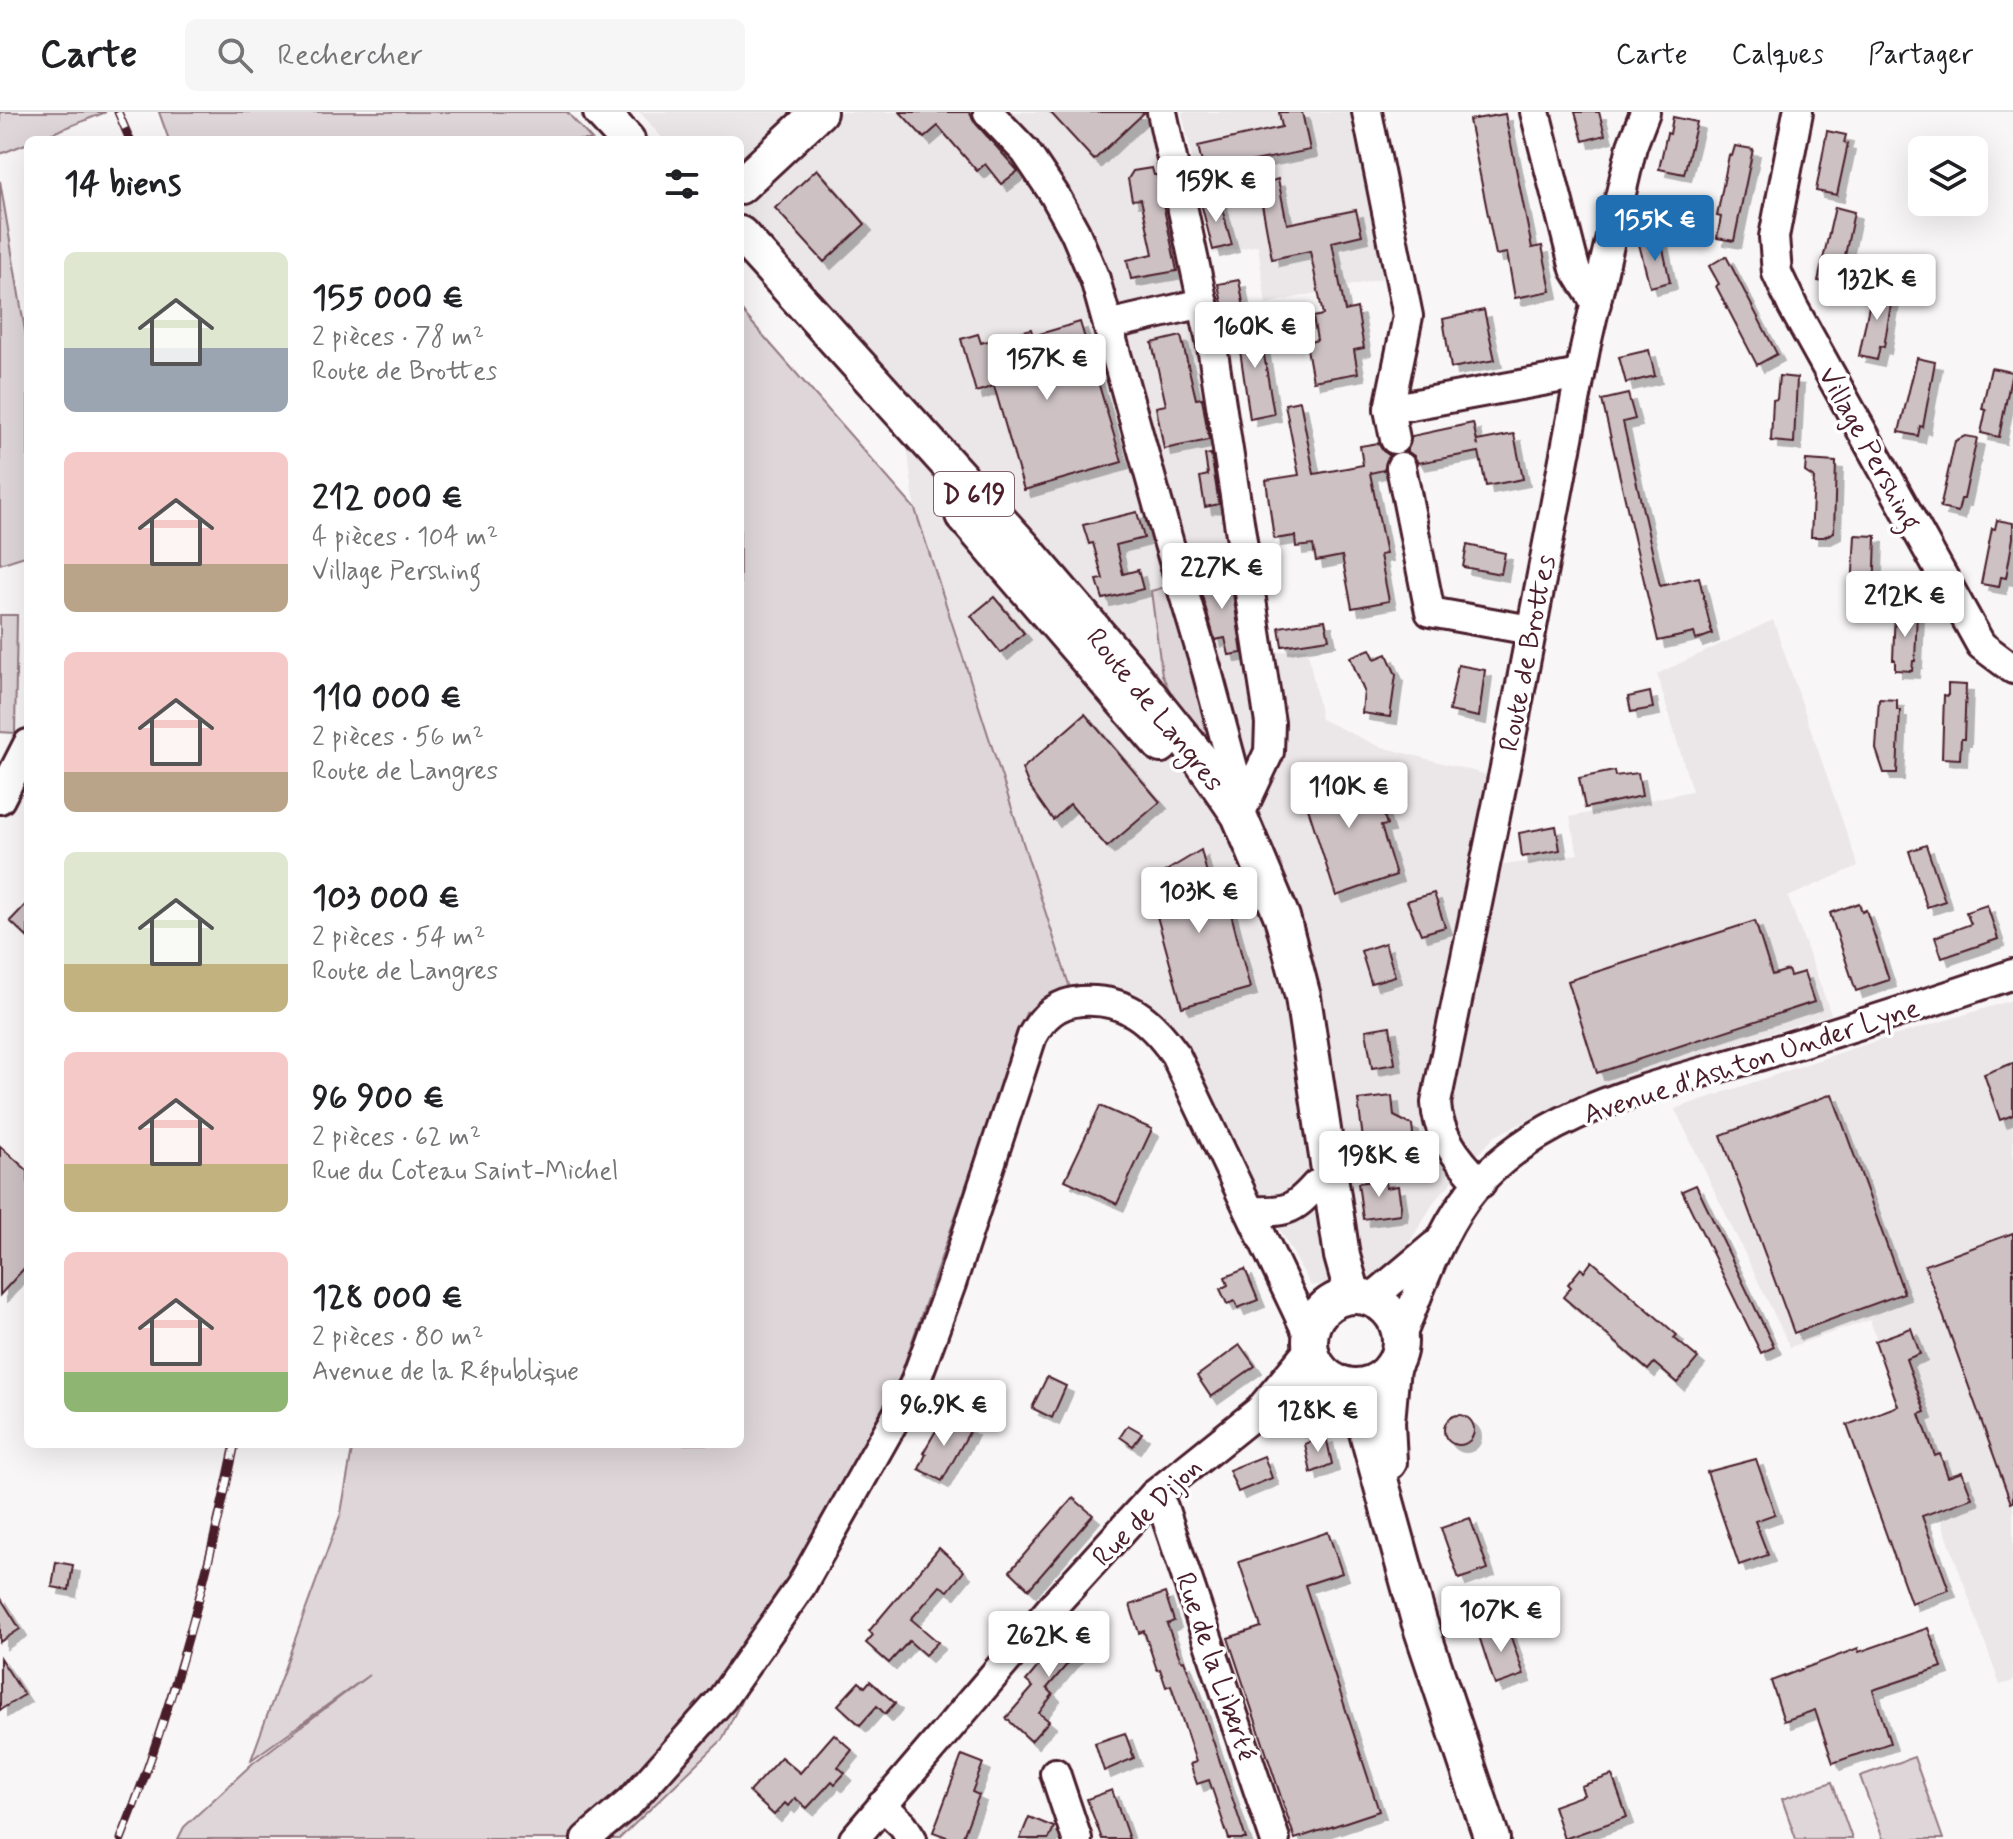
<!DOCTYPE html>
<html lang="fr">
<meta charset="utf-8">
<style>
body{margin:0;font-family:Mynerve,sans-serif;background:#f6f6f6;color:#202124;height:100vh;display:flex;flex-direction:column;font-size:30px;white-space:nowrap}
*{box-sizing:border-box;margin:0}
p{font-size:26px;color:#757577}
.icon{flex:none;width:44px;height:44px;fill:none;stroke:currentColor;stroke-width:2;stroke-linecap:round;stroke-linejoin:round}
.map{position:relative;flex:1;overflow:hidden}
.sheet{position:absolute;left:24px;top:24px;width:720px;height:1312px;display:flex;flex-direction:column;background:#fff;border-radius:12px;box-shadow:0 8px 32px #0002}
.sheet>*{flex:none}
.buttons{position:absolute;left:1908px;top:24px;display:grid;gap:16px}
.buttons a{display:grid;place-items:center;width:80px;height:80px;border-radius:12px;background:#fff;box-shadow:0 8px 32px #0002;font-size:40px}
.price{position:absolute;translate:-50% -68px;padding:0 18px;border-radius:8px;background:#fff;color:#222;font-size:26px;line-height:52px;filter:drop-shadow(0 2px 4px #0008)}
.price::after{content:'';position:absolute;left:50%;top:48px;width:24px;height:18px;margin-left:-12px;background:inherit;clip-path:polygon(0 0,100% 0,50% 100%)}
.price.selected{background:#1f6fb2;color:#fff}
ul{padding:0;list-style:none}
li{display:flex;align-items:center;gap:24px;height:200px;padding:0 40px}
li span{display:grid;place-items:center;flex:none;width:224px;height:160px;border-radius:12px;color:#555}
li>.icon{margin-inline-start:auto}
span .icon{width:96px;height:96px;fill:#fffc;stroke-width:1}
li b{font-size:34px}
h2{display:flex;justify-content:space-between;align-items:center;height:96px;padding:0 40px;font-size:34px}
header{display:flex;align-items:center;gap:48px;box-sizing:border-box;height:112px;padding:0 40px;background:#fff;border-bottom:2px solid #e0e0e0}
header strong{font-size:38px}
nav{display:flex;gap:44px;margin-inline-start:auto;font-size:28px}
.search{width:560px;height:72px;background:#f6f6f6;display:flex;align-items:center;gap:20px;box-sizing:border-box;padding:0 28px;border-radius:12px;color:#757577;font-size:30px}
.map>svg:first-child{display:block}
</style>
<header>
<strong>Carte</strong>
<div class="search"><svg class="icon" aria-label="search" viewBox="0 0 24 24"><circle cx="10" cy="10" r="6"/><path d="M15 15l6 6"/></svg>Rechercher</div>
<nav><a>Carte</a><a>Calques</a><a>Partager</a></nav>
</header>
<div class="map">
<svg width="2013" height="1727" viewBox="0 0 2013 1727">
<defs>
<filter id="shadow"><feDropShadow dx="7" dy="7" stdDeviation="0" flood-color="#0004"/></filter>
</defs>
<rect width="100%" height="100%" fill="#f8f6f7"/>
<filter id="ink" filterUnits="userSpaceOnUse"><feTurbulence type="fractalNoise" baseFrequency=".0125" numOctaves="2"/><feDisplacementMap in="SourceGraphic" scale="16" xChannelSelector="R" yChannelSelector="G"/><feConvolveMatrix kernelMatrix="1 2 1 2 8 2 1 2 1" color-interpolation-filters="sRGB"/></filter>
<g filter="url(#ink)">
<!-- built -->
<g fill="#ebe6e8">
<polygon points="640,0 1174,0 1227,263 1274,541 1307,535 1321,607 1378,634 1514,670 1498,754 1578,742 1570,705 1692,679 1657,562 1773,508 1858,754 1788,785 1831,902 1587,979 1495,1024 1436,1087 1390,1162 1311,1174 1250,1064 1201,963 1149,899 1118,878 1070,876 915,397 903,302 740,115 740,28 664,28"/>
<polygon points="1182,0 1353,0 1385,166 1266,192 1258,133 1213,142"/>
<polygon points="2013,888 2013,1569 2000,1573 1870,1208 1790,1235 1675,997 1854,936"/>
</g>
<!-- green -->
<g fill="#ded6d9" stroke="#947a82" stroke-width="2">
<polygon points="0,0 106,0 35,28 28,28 28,31 0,42"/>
<polygon points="159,0 567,0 592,28 169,28"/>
<polygon points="0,69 28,237 28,443 0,452"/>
<polygon points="740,197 915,397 1070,876 1026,901 899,1267 722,1628 619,1727 178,1727 184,1715 253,1651 369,1563 251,1648 341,1401 353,1332 740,1332"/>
<polygon points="1169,474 1228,658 1189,619 1162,563 1151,479"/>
<polygon points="0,503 17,503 15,621 0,620"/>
<polygon points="1914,1645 1943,1727 1883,1727 1860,1664"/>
<polygon points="1832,1670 1852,1727 1796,1727 1782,1687"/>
</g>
<!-- building -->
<g fill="#cdc1c4" stroke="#4a1f2b" stroke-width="2" filter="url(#shadow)">
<polygon points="900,0 969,0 976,12 1018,59 1001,72 985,52 977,59 938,14 924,26"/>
<polygon points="1050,0 1145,0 1094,48"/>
<polygon points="1279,0 1302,0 1310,38 1204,59 1198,34 1282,15"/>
<polygon points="1575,0 1599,0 1605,23 1583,29"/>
<polygon points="1505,2 1532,136 1542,134 1551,179 1515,186 1507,141 1496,143 1469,8"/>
<polygon points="1673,5 1697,10 1684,62 1659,57 1667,21 1670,22"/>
<polygon points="1827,19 1846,23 1844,31 1848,32 1837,83 1816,79"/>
<polygon points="1735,34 1753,37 1734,129 1717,126 1721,105 1717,104 1729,43 1732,44"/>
<polygon points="1152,56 1154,63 1157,63 1177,159 1131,167 1127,148 1153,142 1141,87 1132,88 1128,67 1133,59"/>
<polygon points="817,57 865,112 824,150 775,96"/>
<polygon points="1278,67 1287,112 1356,98 1362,123 1332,130 1345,199 1357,196 1364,236 1354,238 1358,261 1313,269 1306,231 1317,228 1313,205 1323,203 1310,139 1272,147 1262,92 1256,93 1253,75"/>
<polygon points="1219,86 1232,133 1213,138 1201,91"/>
<polygon points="1835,95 1854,100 1841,163 1838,163 1836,172 1818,169"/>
<polygon points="1661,127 1670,170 1650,175 1639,132"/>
<polygon points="1726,144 1777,242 1757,253 1716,174 1719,172 1709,154"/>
<polygon points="1239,168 1246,207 1226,211 1218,172"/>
<polygon points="1877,171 1894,174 1884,235 1880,234 1877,248 1859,244 1870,189 1873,190"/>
<polygon points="1484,198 1495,248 1451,256 1443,207"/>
<polygon points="1258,208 1274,302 1250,307 1236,211"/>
<polygon points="1080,210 1122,350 1024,378 994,274 976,280 961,227 978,222 981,231 1031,217 1033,224"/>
<polygon points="1181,224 1196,287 1202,286 1209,328 1164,337 1156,295 1166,293 1152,231"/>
<polygon points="1649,238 1655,264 1626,271 1619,245"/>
<polygon points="1917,246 1935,250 1923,315 1920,314 1918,324 1899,320"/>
<polygon points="1991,256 2012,260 1999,325 1981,321 1986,298 1982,297"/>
<polygon points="1779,264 1797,266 1794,331 1771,329 1773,288 1777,287"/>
<polygon points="1628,282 1635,307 1623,310 1660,474 1699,465 1712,522 1696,528 1694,521 1658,529 1602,288"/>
<polygon points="1300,289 1314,362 1363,353 1360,334 1378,331 1383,339 1389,343 1384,358 1370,361 1386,442 1380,443 1389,489 1352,496 1342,444 1316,449 1313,433 1296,435 1295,424 1274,427 1266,368 1299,363 1285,292"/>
<polygon points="1473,311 1478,334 1477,329 1514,322 1523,367 1486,374 1479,340 1418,351 1414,344 1407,339 1412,324"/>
<polygon points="1965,324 1977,326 1964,387 1961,387 1958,400 1940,396 1955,329"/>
<polygon points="1211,342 1219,392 1205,395 1200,365 1208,363 1205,343"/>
<polygon points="1806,348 1836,350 1834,420 1824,425 1811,425 1814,366 1805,360"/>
<polygon points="1137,400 1144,426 1116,433 1123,462 1138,458 1143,477 1103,487 1097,468 1103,467 1093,431 1089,432 1083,413"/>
<polygon points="1997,408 2013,411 2013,426 2006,466 2001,465 1999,475 1981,472 1992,416 1995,417"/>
<polygon points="1855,423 1876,424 1874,485 1851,498"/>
<polygon points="1467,433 1505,441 1501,462 1463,455"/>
<polygon points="1230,461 1242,541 1229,543 1225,526 1215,528 1198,470"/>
<polygon points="994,485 1024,521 1001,541 971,504"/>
<polygon points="1895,497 1917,499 1915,549 1913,549 1912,559 1895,558 1895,548 1893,548"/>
<polygon points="1325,508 1329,527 1282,534 1279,515"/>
<polygon points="1370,537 1375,547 1387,542 1396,563 1390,605 1362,601 1364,579 1350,545"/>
<polygon points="1458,553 1485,558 1479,605 1449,599"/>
<polygon points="1948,572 1966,573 1964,627 1961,627 1960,647 1942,646 1944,583 1948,584"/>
<polygon points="1650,580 1653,596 1631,600 1628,585"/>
<polygon points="1879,587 1897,588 1897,598 1900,598 1897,661 1884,661 1876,637"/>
<polygon points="1085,602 1160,690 1107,735 1070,692 1053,708 1029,674 1022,657"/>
<polygon points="1357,653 1360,664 1364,663 1373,692 1380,690 1387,713 1381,714 1396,763 1336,784 1300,671"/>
<polygon points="1614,659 1615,664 1638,661 1642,684 1585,696 1579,666"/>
<polygon points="1556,714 1560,738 1522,745 1519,721"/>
<polygon points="1926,733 1945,789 1927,795 1909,739"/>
<polygon points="1201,738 1213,785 1226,782 1250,876 1182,895 1152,786 1172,782 1161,762"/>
<polygon points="1434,781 1445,815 1421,822 1407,789"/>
<polygon points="28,790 28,826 10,809"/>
<polygon points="1859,791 1862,800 1866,798 1889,868 1856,879 1830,801"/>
<polygon points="1987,793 1998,827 1942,846 1935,825 1971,812 1966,800"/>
<polygon points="1755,809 1772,863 1788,858 1790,864 1804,860 1814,890 1597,961 1568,869"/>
<polygon points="1385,831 1395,864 1371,871 1361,839"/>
<polygon points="1390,914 1395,952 1372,956 1366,918"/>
<polygon points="2013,951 2013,1003 2000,1008 1984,962"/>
<polygon points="1832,982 1904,1181 1794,1221 1721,1023"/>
<polygon points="1392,984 1394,1004 1412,1013 1413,1022 1409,1028 1394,1030 1395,1036 1365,1043 1358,988"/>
<polygon points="1100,994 1152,1017 1117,1092 1065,1068"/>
<polygon points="0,1034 28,1059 28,1152 0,1183"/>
<polygon points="1385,1067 1386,1076 1398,1074 1401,1094 1400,1102 1363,1107 1358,1071"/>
<polygon points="1696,1073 1774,1235 1761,1241 1682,1079"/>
<polygon points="2013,1121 2013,1390 2011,1391 1925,1153"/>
<polygon points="1592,1149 1677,1223 1674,1226 1698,1246 1677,1271 1654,1251 1648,1258 1563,1185 1571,1175 1568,1172 1581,1156 1584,1160"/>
<polygon points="1245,1157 1258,1188 1238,1196 1235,1189 1227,1192 1220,1177 1228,1173 1225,1165"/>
<polygon points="1911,1216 1920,1242 1906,1247 1925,1300 1920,1302 1935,1344 1940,1342 1948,1365 1962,1360 1972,1386 1922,1404 1949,1478 1911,1491 1847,1313 1898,1294 1875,1229"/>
<polygon points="1240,1233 1255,1254 1211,1285 1197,1264"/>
<polygon points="1047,1265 1066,1274 1052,1306 1032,1296"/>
<polygon points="945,1303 971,1317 942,1369 919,1357 926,1342 923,1341"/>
<circle cx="1459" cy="1318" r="15"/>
<polygon points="1128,1313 1142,1321 1133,1334 1120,1325"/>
<polygon points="1326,1324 1332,1352 1311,1361 1305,1332"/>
<polygon points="1264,1344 1272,1366 1238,1380 1229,1358"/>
<polygon points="1756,1347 1775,1402 1755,1409 1768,1443 1739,1453 1707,1360"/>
<polygon points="1073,1386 1093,1403 1029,1477 1010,1459"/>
<polygon points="1470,1406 1488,1457 1459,1467 1441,1416"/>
<polygon points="1328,1420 1342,1461 1305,1473 1379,1699 1295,1727 1228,1526 1261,1515 1239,1450"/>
<polygon points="939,1436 964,1459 948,1479 940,1474 911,1507 938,1530 925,1543 909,1529 889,1551 866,1531 873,1523 869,1519"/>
<polygon points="56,1450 73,1453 69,1478 52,1475"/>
<polygon points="1165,1481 1174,1509 1167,1512 1181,1549 1184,1548 1198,1584 1246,1727 1229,1727 1209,1668 1197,1672 1190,1652 1196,1650 1171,1573 1166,1575 1160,1557 1157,1558 1144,1519 1139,1521 1130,1493"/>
<polygon points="0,1485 20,1517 0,1530"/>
<polygon points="1081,1503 1097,1517 1047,1576 1053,1582 1039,1601 1049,1609 1031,1629 1006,1606 1033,1575 1026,1569"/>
<polygon points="1506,1511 1524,1563 1495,1573 1478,1521"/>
<polygon points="1928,1516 1942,1555 1873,1578 1890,1631 1833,1651 1815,1598 1784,1609 1771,1569 1858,1536 1859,1540"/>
<polygon points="0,1546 24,1583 0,1598"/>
<polygon points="870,1569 895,1591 885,1602 877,1594 860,1613 838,1593 859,1570 865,1575"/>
<polygon points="1125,1621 1134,1646 1104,1659 1095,1631"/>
<polygon points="834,1622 852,1638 838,1655 845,1661 835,1672 832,1669 807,1696 795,1686 788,1694 785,1691 774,1703 749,1680 781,1645 800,1661"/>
<polygon points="962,1643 983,1651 972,1680 979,1683 962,1727 952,1727 933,1720"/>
<polygon points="1612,1663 1627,1705 1564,1727 1553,1694 1584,1683 1581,1674"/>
<polygon points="1112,1678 1129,1727 1102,1727 1087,1687"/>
<polygon points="1029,1705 1054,1715 1049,1727 1020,1727"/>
</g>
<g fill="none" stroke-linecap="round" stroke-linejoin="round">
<!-- minor casing -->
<g stroke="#4a1f2b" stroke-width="34">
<g id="minor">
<polyline points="988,0 1025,39 1054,82 1075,120 1095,167 1169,432 1207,559 1237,671 1239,703"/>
<polyline points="1162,0 1212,234 1270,611 1269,640 1240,702"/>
<polyline points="1367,0 1408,204 1389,297 1395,327"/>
<polyline points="1535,0 1575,157 1596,191"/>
<polyline points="1798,0 1774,125 1777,161 1793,195 1981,533 2013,557"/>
<polyline points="1108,213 1203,191"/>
<polyline points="1389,297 1580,262"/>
<polyline points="1401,355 1430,500 1531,518"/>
<polyline points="0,687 28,632"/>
<path d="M1481,1071C1459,1050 1437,1021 1436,991L1507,646L1586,232L1632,34L1645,0"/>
<path d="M1250,1099C1285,1100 1292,1100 1316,1073"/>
<polyline points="1372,1186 1434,1134"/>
<path d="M1401,1224C1420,1178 1436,1129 1465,1088C1533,995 1662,974 1765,942C1848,916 1931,891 2013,862"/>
<polyline points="1263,1294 1310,1237"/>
<polyline points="1154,1383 1163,1395 1275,1727"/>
<polyline points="1055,1661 1077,1727"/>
<polyline points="882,1693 903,1713 912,1727"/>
<path d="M586,1727L631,1689L722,1587L801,1474L914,1273L951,1172L1032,924C1043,904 1057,891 1081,889C1125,886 1150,907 1175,942L1310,1226"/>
<polyline points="854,1727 1053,1494 1154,1383 1260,1298 1334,1269"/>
</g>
</g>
<!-- major casing -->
<g stroke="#4a1f2b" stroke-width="40">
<g id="major">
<polyline points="601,0 627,28"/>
<polyline points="740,74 819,0"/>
<polyline points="740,122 1024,436 1131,561 1201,648 1239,703 1282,805 1303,885 1342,1144 1353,1183"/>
<polyline points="963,403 1161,633"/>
<circle cx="1355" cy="1229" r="45"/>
<polyline points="1343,1272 1365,1313 1419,1509 1492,1727"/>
<polyline points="1389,1350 1387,1310 1392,1255"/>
</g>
</g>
<!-- minor -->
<use href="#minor" stroke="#fff" stroke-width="28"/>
<!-- major -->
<use href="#major" stroke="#fff" stroke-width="34"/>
<!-- rail casing -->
<g stroke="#4a1f2b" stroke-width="9">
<g id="rail">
<polyline points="118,0 130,28"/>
<path d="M121,1727C172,1599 207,1467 235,1332"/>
</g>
</g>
<!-- rail -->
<use href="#rail" stroke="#fff" stroke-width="6" stroke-dasharray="18" stroke-linecap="butt"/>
</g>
</g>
<g text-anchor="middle" stroke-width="7" stroke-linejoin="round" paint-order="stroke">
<!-- shield labels -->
<rect fill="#fff" stroke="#80626b" stroke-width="2" x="934" y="360" width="80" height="44" rx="6"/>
<g font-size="26" font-weight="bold" fill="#4a1f2b">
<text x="974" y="391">D 619</text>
</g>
<!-- street labels -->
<g font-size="28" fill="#4a1f2b" stroke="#fff">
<text transform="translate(1871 336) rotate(61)" y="10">Village Pershing</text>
<text transform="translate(1526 541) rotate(-79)" y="10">Route de Brottes</text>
<text transform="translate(1156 597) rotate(51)" y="10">Route de Langres</text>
<text transform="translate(1751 948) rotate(-18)" y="10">Avenue d'Ashton Under Lyne</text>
<text transform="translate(1146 1399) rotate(-45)" y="10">Rue de Dijon</text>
<text transform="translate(1217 1554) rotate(71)" y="10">Rue de la Liberté</text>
</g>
</g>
</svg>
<div class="buttons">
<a><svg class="icon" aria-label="layers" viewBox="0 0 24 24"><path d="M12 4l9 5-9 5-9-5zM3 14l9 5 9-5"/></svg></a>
</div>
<b class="price" style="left:1216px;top:112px">159K €</b>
<b class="price selected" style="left:1655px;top:151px">155K €</b>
<b class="price" style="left:1877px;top:210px">132K €</b>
<b class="price" style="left:1255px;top:258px">160K €</b>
<b class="price" style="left:1047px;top:290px">157K €</b>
<b class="price" style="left:1222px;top:499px">227K €</b>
<b class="price" style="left:1905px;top:527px">212K €</b>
<b class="price" style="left:1349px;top:718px">110K €</b>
<b class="price" style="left:1199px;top:823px">103K €</b>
<b class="price" style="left:1379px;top:1087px">198K €</b>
<b class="price" style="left:944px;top:1336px">96.9K €</b>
<b class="price" style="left:1318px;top:1342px">128K €</b>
<b class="price" style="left:1501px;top:1542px">107K €</b>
<b class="price" style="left:1049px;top:1567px">262K €</b>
<section class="sheet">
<h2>14 biens<svg class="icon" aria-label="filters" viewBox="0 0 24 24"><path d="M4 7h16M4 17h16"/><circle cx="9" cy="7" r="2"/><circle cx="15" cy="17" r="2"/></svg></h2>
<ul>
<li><span style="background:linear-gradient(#dfe7d0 60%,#9aa5b1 0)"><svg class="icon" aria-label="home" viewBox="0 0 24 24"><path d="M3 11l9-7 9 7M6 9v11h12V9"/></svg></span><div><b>155 000 €</b><p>2 pièces · 78 m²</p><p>Route de Brottes</p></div></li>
<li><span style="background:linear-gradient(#f6c9c9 70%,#b9a48a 0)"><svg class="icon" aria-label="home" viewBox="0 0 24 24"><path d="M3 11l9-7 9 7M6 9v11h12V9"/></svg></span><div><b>212 000 €</b><p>4 pièces · 104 m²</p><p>Village Pershing</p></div></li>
<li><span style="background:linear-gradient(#f6c9c9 75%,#b9a48a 0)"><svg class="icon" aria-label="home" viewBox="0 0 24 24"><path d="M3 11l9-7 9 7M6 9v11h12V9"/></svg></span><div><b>110 000 €</b><p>2 pièces · 56 m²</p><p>Route de Langres</p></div></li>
<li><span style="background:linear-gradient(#dfe7d0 70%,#c2b280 0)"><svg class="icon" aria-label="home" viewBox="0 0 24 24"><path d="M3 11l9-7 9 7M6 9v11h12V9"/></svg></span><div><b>103 000 €</b><p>2 pièces · 54 m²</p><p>Route de Langres</p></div></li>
<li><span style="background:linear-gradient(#f6c9c9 70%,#c2b280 0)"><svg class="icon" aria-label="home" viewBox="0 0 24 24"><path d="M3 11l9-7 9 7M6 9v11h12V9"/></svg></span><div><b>96 900 €</b><p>2 pièces · 62 m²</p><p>Rue du Coteau Saint-Michel</p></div></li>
<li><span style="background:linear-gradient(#f6c9c9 75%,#8fb573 0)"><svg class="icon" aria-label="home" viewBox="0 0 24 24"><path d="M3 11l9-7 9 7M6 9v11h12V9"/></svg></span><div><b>128 000 €</b><p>2 pièces · 80 m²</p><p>Avenue de la République</p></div></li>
</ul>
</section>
</div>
